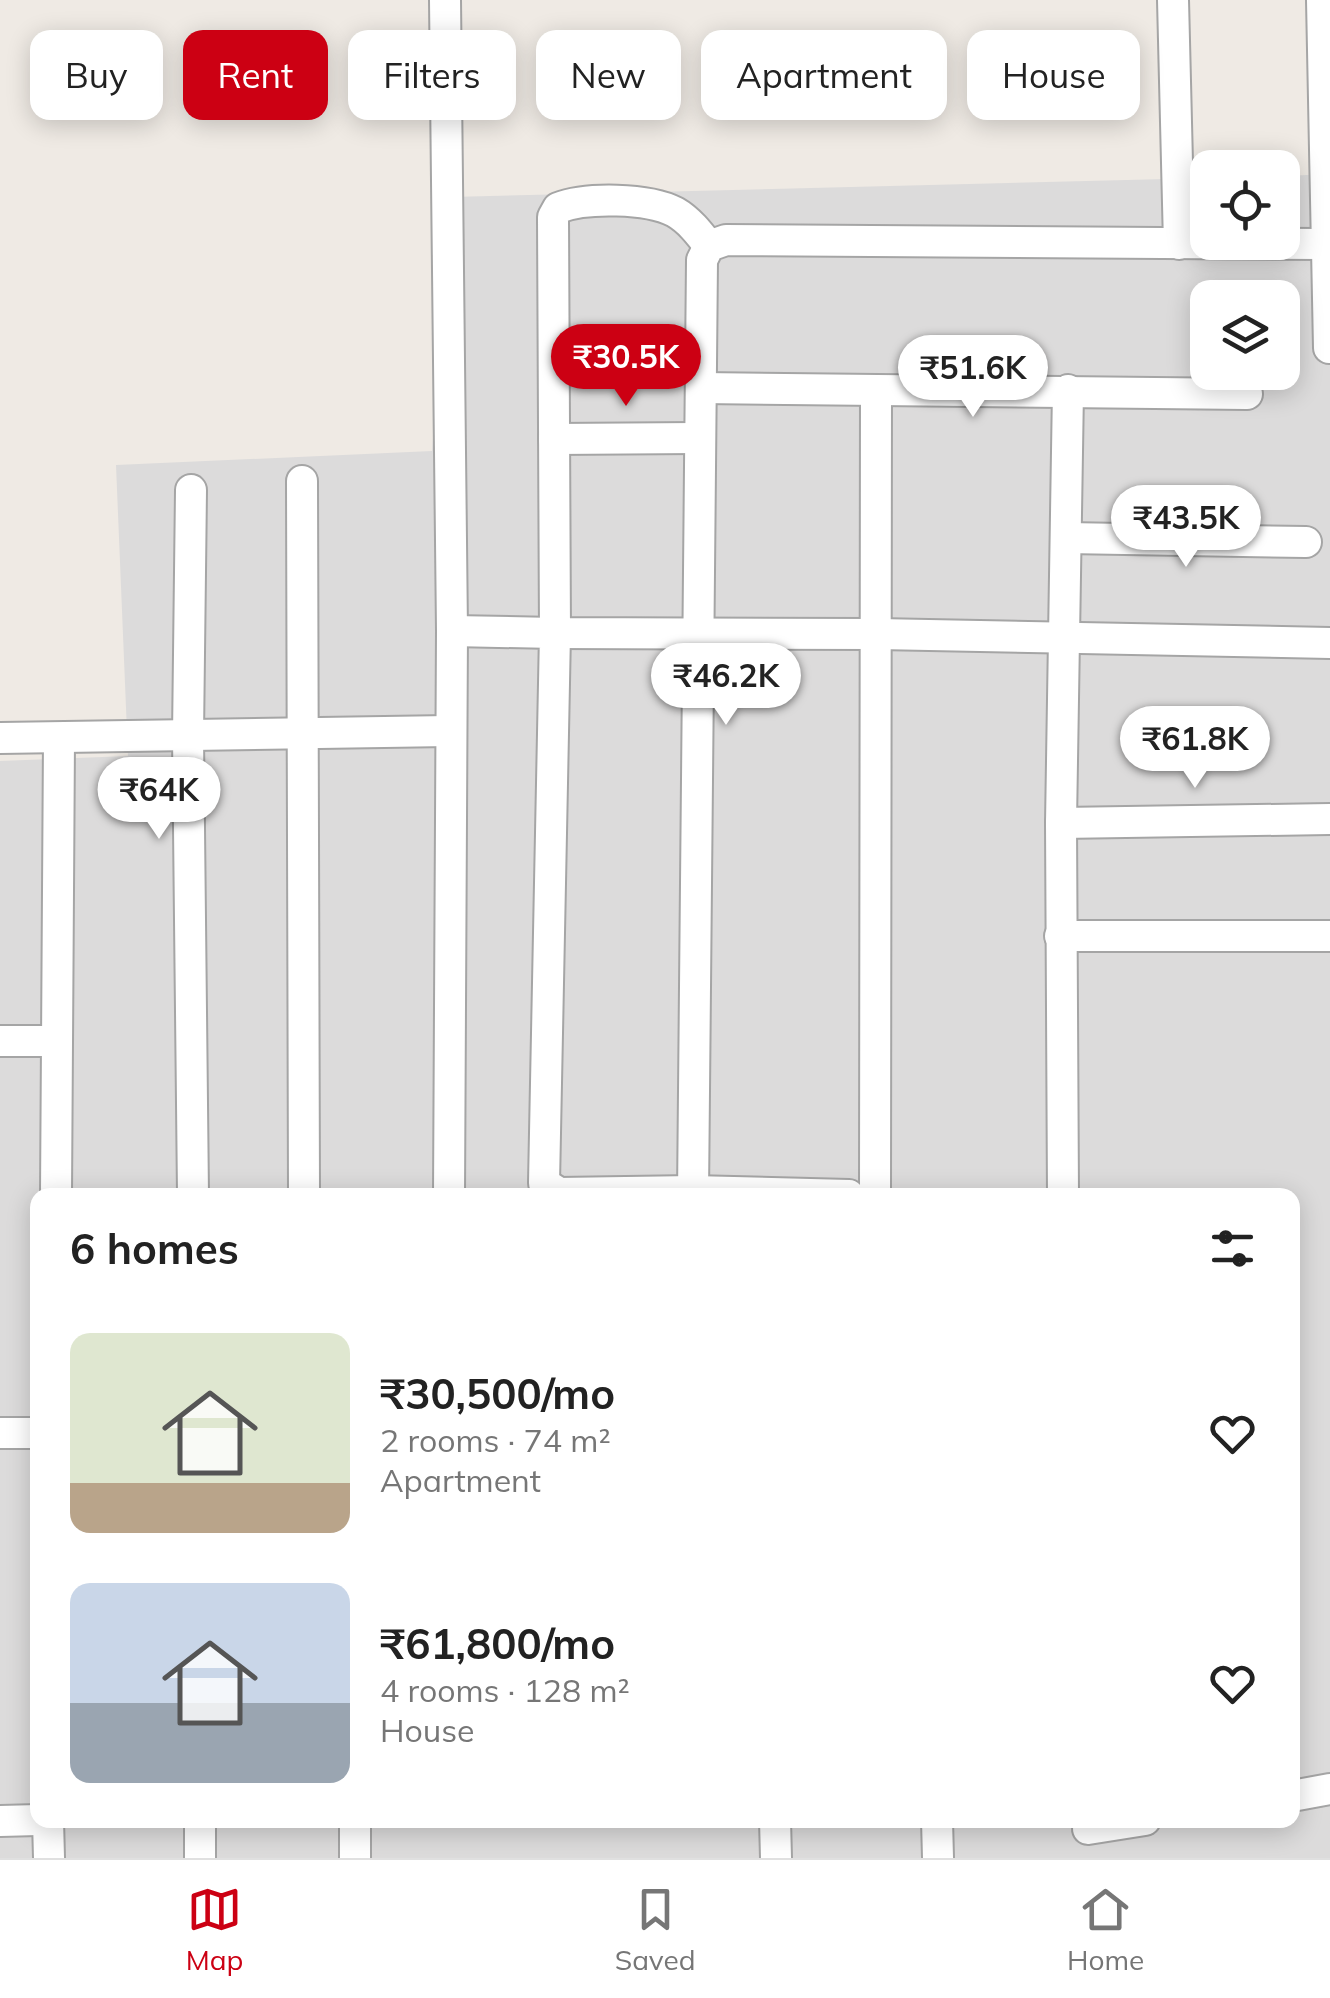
<!DOCTYPE html>
<meta charset="utf-8">
<style>
body{margin:0;font-family:Mulish,sans-serif;background:#f2f2f2;color:#222;height:100vh;display:flex;flex-direction:column;font-size:38px;white-space:nowrap}
*{box-sizing:border-box;margin:0}
p{font-size:32px;color:#767676}
.icon{flex:none;width:55px;height:55px;fill:none;stroke:currentColor;stroke-width:2;stroke-linecap:round;stroke-linejoin:round}
.map{position:relative;flex:1;overflow:hidden}
.panel{position:absolute;left:30px;top:1188px;width:1270px;height:640px;display:flex;flex-direction:column;background:#fff;border-radius:20px;box-shadow:0 5px 25px #0003}
.panel>*{flex:none}
.hud{position:absolute;left:30px;top:30px;width:1270px;height:90px;display:flex;gap:20px}
.buttons{position:absolute;left:1190px;top:150px;display:grid;gap:20px}
.buttons a{display:grid;place-items:center;width:110px;height:110px;border-radius:20px;background:#fff;box-shadow:0 5px 25px #0003;font-size:50px}
.price{position:absolute;translate:-50% -85px;padding:0 22px;border-radius:35px;background:#fff;color:#222;font-size:32px;line-height:65px;filter:drop-shadow(0 2px 5px #0008)}
.price::after{content:'';position:absolute;left:50%;top:60px;width:30px;height:22px;margin-left:-15px;background:inherit;clip-path:polygon(0 0,100% 0,50% 100%)}
.price.selected{background:#cc0013;color:#fff}
ul{padding:0;list-style:none}
li{display:flex;align-items:center;gap:30px;height:250px;padding:0 40px}
li span{display:grid;place-items:center;flex:none;width:280px;height:200px;border-radius:20px;color:#555}
li>.icon{margin-inline-start:auto}
span .icon{width:120px;height:120px;fill:#fffc;stroke-width:1}
li b{font-size:42px}
h2{display:flex;justify-content:space-between;align-items:center;height:120px;padding:0 40px;font-size:42px}
.pill{padding:0 35px;border-radius:20px;background:#fff;box-shadow:0 5px 25px #0003;font-size:35px;line-height:90px}
.pill.selected{background:#cc0013;color:#fff}
.tab-bar{display:flex;justify-content:space-around;align-items:center;height:140px;border-top:2px solid #e0e0e0;background:#fff;font-size:28px;color:#767676}
.tab-bar a{display:grid;justify-items:center;gap:5px}
.tab-bar .selected{color:#cc0013}
.map>svg:first-child{display:block}
</style>
<div class="map">
<svg width="1330" height="1858" viewBox="0 0 1330 1858">
<rect width="100%" height="100%" fill="#efeae4"/>
<!-- residential -->
<path fill="#dcdbdb" fill-rule="evenodd" d="M1330,174V1858H0V761L128,756L116,465L432,451L451,197L1207,178L1208,242H1282L1283,176ZM1208,298H1282V372H1208ZM38,1195H1292V1820H38Z"/>
<g fill="none" stroke-linecap="round" stroke-linejoin="round">
<!-- street casing -->
<g stroke="#a5a5a5" stroke-width="34">
<g id="street">
<polyline points="445,0 452,631 449,1195"/>
<polyline points="1173,0 1179,244"/>
<polyline points="1322,0 1329,348"/>
<path d="M709,246C699,233 689,220 675,212C648,198 586,197 558,208L553,217L555,633L878,634L1330,643"/>
<polyline points="701,388 1247,394"/>
<polyline points="554,439 698,438"/>
<polyline points="302,481 304,1195"/>
<polyline points="191,490 188,736 193,1195"/>
<polyline points="1066,538 1306,542"/>
<polyline points="452,631 555,633 544,1183 559,1193 693,1191 849,1195"/>
<polyline points="0,738 449,731"/>
<polyline points="1061,823 1330,819"/>
<polyline points="1060,936 1330,936"/>
<polyline points="0,1041 56,1041"/>
<polyline points="56,1195 59,739"/>
<polyline points="693,1195 702,260 709,246 726,240 1325,244"/>
<polyline points="875,1195 876,391"/>
<polyline points="1063,1195 1061,823 1068,390"/>
<polyline points="0,1433 38,1433"/>
<polyline points="1292,1796 1330,1789"/>
<polyline points="48,1820 49,1858"/>
<polyline points="200,1820 200,1858"/>
<polyline points="355,1820 355,1858"/>
<polyline points="775,1820 776,1858"/>
<polyline points="937,1820 938,1858"/>
<polyline points="0,1821 38,1820"/>
<polyline points="1088,1829 1145,1820"/>
</g>
</g>
<!-- street -->
<use href="#street" stroke="#fff" stroke-width="30"/>
</g>
</svg>
<div class="buttons">
<a><svg class="icon" aria-label="locate" viewBox="0 0 24 24"><circle cx="12" cy="12" r="6"/><path d="M12 2v4M12 18v4M2 12h4M18 12h4"/></svg></a>
<a><svg class="icon" aria-label="layers" viewBox="0 0 24 24"><path d="M12 4l9 5-9 5-9-5zM3 14l9 5 9-5"/></svg></a>
</div>
<b class="price selected" style="left:626px;top:409px">₹30.5K</b>
<b class="price" style="left:973px;top:420px">₹51.6K</b>
<b class="price" style="left:1186px;top:570px">₹43.5K</b>
<b class="price" style="left:726px;top:728px">₹46.2K</b>
<b class="price" style="left:1195px;top:791px">₹61.8K</b>
<b class="price" style="left:159px;top:842px">₹64K</b>
<div class="hud">
<a class="pill">Buy</a>
<a class="pill selected">Rent</a>
<a class="pill">Filters</a>
<a class="pill">New</a>
<a class="pill">Apartment</a>
<a class="pill">House</a>
</div>
<section class="panel">
<h2>6 homes<svg class="icon" aria-label="filters" viewBox="0 0 24 24"><path d="M4 7h16M4 17h16"/><circle cx="9" cy="7" r="2"/><circle cx="15" cy="17" r="2"/></svg></h2>
<ul>
<li><span style="background:linear-gradient(#dfe7d0 75%,#b9a48a 0)"><svg class="icon" aria-label="home" viewBox="0 0 24 24"><path d="M3 11l9-7 9 7M6 9v11h12V9"/></svg></span><div><b>₹30,500/mo</b><p>2 rooms · 74 m²</p><p>Apartment</p></div><svg class="icon" aria-label="heart" viewBox="0 0 24 24"><path d="M12 20l-8-8c-3-5 5-10 8-4 3-6 11-1 8 4z"/></svg></li>
<li><span style="background:linear-gradient(#c9d6e8 60%,#9aa5b1 0)"><svg class="icon" aria-label="home" viewBox="0 0 24 24"><path d="M3 11l9-7 9 7M6 9v11h12V9"/></svg></span><div><b>₹61,800/mo</b><p>4 rooms · 128 m²</p><p>House</p></div><svg class="icon" aria-label="heart" viewBox="0 0 24 24"><path d="M12 20l-8-8c-3-5 5-10 8-4 3-6 11-1 8 4z"/></svg></li>
</ul>
</section>
</div>
<nav class="tab-bar">
<a class="selected"><svg class="icon" aria-label="map" viewBox="0 0 24 24"><path d="M3 6l6-2 6 2 6-2v14l-6 2-6-2-6 2zM9 4v14M15 6v14"/></svg>Map</a>
<a><svg class="icon" aria-label="saved" viewBox="0 0 24 24"><path d="M7 4h10v16l-5-4-5 4z"/></svg>Saved</a>
<a><svg class="icon" aria-label="home" viewBox="0 0 24 24"><path d="M3 11l9-7 9 7M6 9v11h12V9"/></svg>Home</a>
</nav>
